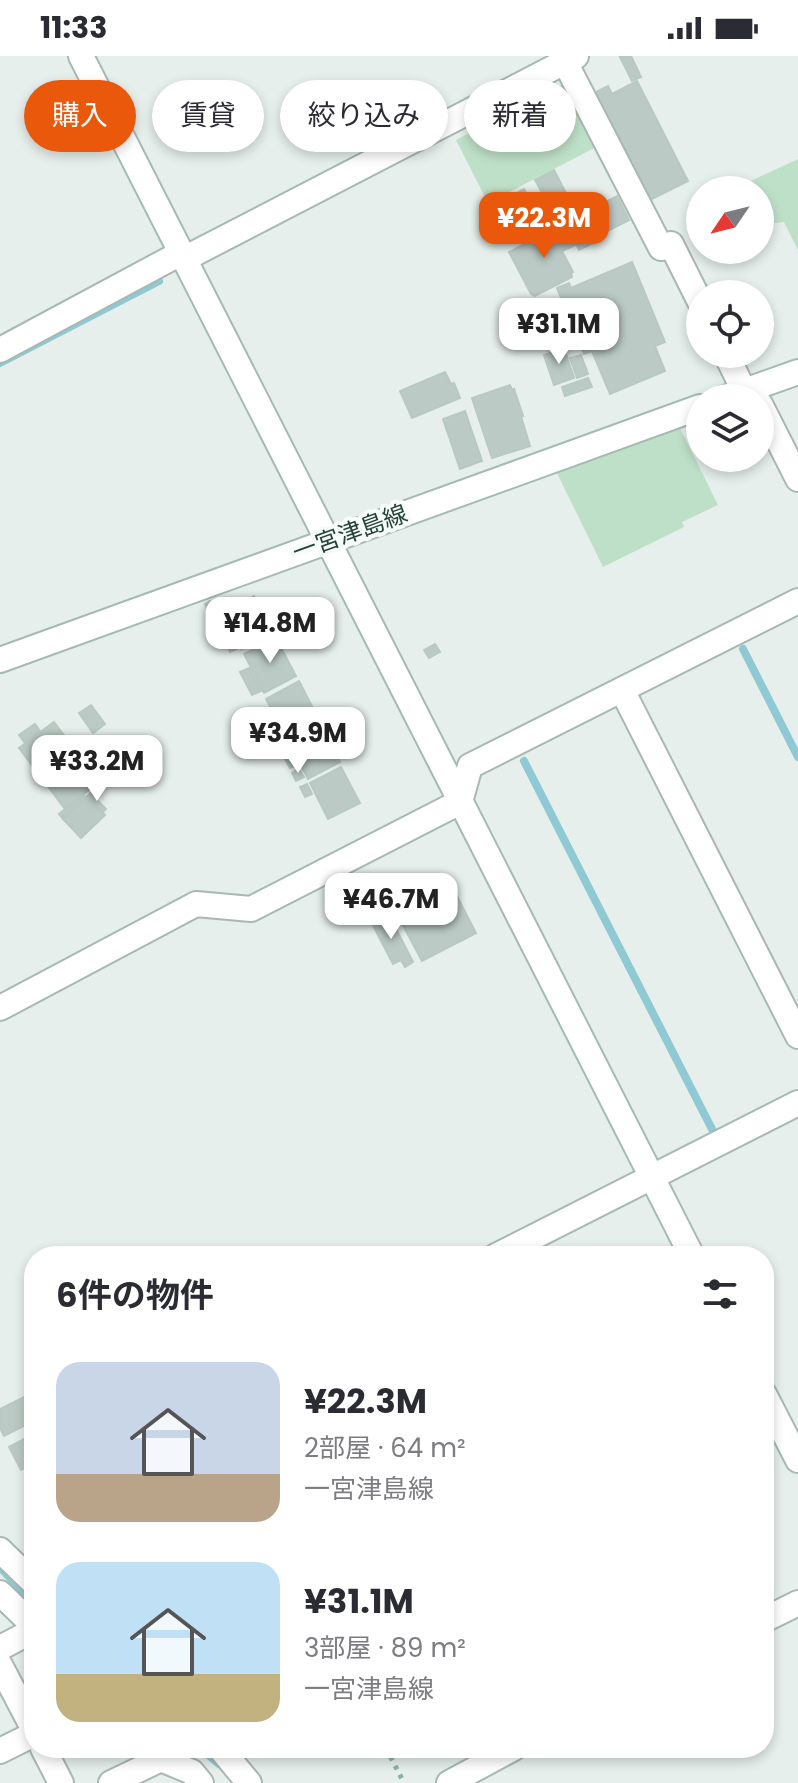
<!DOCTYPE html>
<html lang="ja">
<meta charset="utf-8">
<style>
body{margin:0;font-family:Poppins,"Noto Sans JP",sans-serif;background:#f7f7f7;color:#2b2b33;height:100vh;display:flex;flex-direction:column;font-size:30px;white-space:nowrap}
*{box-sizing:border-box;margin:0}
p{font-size:26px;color:#7c7c81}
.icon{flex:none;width:44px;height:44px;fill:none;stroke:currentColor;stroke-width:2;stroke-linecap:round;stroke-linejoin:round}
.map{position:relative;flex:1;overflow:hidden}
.panel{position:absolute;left:24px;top:1190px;width:750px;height:512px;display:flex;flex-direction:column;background:#fff;border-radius:32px;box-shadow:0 4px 12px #0003}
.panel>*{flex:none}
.guide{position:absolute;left:24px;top:24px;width:750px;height:72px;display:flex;gap:16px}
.needle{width:52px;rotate:235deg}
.fabs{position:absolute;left:686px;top:120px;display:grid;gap:16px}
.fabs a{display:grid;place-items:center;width:88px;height:88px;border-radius:50%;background:#fff;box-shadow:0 4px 12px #0003;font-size:40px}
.price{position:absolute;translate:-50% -68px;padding:0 18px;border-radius:16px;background:#fff;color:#222;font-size:26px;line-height:52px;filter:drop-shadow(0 2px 4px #0008)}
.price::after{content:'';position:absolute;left:50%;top:48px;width:24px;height:18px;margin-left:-12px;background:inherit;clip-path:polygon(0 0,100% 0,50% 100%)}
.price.selected{background:#ea580c;color:#fff}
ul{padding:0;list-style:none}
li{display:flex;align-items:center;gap:24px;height:200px;padding:0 32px}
li span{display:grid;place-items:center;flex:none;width:224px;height:160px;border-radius:24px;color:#555}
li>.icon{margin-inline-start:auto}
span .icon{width:96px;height:96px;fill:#fffc;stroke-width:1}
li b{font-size:34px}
h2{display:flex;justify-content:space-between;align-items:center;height:96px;padding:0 32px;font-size:34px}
.tag{padding:0 28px;border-radius:36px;background:#fff;box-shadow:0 4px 12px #0003;font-size:28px;line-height:72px}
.tag.selected{background:#ea580c;color:#fff}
.status{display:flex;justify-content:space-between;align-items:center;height:56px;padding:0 40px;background:#fff;direction:ltr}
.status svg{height:22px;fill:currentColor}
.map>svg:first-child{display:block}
</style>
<div class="status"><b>11:33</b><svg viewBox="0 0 49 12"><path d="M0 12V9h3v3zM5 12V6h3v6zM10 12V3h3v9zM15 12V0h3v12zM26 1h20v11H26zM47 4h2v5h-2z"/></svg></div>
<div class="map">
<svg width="798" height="1727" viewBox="0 0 798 1727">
<rect width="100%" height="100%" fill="#e6efeb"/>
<!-- green -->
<g fill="#bfe0c8">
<polygon points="569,25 602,88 488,147 456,84"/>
<polygon points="798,103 798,194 784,166 766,168 760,187 760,134 737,134 738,131"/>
<polygon points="680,372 718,449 682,466 684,471 603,511 557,417"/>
</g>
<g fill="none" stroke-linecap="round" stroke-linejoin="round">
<!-- stream -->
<g stroke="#8ec9d4" stroke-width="8">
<polyline points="0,307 159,225"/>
<polyline points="743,593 798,701"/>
<polyline points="524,705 714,1077"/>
<polyline points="0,1511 34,1548"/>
<polyline points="200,1692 219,1708"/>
</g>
</g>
<!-- building -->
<g fill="#bbcac4" stroke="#b8c9c2" stroke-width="2">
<polygon points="631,0 641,21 632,25 620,1"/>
<polygon points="637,25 688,125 644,147 590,39 608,30 612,38"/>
<polygon points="554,114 566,137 547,146 535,124"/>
<polygon points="524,133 529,142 493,160 489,152"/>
<polygon points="617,140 629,164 592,183 580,159"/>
<polygon points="580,162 593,187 579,194 566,169"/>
<polygon points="564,167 575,189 562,195 573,216 571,217 572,221 535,240 531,238 509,196"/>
<polygon points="632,206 665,286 655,290 665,315 610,338 592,295 584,298 557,232 569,227 571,232"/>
<polygon points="564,292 574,322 554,329 544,299"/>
<polygon points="581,299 588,318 577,322 570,302"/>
<polygon points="445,316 451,328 454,327 460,342 412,362 400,335"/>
<polygon points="588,322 592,331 565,340 562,331"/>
<polygon points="510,329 512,334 514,333 523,360 521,360 530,390 492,402 472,342"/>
<polygon points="465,355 482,405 460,413 443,363"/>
<polygon points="254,540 273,576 241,593 222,556"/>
<polygon points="210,545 216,556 211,559 205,548"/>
<polygon points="221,558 229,573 220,577 213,562"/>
<polygon points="231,576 239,592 230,596 222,580"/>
<polygon points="276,582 296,620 264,637 244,598"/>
<polygon points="435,588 440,596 429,602 424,594"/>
<polygon points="249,612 261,635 252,639 240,616"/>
<polygon points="299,625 318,662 285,679 266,643"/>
<polygon points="91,649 105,668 93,677 79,657"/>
<polygon points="275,661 283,678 275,682 266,666"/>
<polygon points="54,666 99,726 65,753 19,692"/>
<polygon points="35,668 40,675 25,687 19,679"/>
<polygon points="320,668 340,706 308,723 288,684"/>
<polygon points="287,686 299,708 290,712 278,690"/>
<polygon points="341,711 360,747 328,763 310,727"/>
<polygon points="299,713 304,721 296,725 292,717"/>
<polygon points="307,728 312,738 305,741 300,731"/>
<polygon points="90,737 106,753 103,756 88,740"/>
<polygon points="83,739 85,741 63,763 59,758"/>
<polygon points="87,740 105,759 81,782 63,763"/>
<polygon points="447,821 476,877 422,905 392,849"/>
<polygon points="405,823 410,832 365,855 360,846"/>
<polygon points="376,858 380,866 390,861 413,906 405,911 401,904 393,908 369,862"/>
<polygon points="32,1337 34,1365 4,1380 0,1372 0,1353"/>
<polygon points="34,1378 34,1407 21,1414 9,1391"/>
<polygon points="34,1421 34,1439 27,1424"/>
</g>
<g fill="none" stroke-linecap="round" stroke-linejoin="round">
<!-- street casing -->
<g stroke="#a8b8b2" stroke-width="28">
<g id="street">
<polyline points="565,6 661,192 671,188 700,246"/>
<polyline points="184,203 576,0"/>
<polyline points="0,294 181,197"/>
<polyline points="726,298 744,335"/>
<polyline points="760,348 798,423"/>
<polyline points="622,634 798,980"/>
<polyline points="0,952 196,848 251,853 460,746 470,710 798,545"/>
<polyline points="496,1200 798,1047"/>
<polyline points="0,1494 34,1527"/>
<polyline points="0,1537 34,1570"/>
<polyline points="764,1564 798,1547"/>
<polyline points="0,1592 34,1574"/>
<polyline points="0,1609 34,1674"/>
<polyline points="43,1692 61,1727"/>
<polyline points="220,1692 249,1727"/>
<polyline points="0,1695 34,1678"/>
<polyline points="111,1727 161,1703 192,1716 201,1727"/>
<polyline points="449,1727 514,1692"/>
</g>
</g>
<!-- secondary casing -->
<g stroke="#a4bbb3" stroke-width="28">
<g id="secondary">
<polyline points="81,0 692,1200"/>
<polyline points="725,342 798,316"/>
<polyline points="0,604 700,351"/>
<polyline points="764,1338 798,1404"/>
</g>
</g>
<!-- path -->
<polyline stroke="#86b3a5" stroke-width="5" stroke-dasharray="4 6" stroke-linecap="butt" points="386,1692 404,1727"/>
<!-- street -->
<use href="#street" stroke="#fff" stroke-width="24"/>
<!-- secondary -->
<use href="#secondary" stroke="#fff" stroke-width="24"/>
</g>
<g text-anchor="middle" stroke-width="8" stroke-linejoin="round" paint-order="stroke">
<!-- street labels -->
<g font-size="24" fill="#24423a" stroke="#f7fbf9">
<text transform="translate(350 477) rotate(-20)" y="8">一宮津島線</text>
</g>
</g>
</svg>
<div class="fabs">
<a><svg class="needle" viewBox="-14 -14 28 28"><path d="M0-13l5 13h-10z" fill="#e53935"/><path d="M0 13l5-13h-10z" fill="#7c7c81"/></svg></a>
<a><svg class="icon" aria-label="locate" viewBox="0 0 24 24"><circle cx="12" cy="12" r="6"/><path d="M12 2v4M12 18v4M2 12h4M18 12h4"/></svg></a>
<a><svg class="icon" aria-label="layers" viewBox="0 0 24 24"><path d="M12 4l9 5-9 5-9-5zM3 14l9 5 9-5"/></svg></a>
</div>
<b class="price selected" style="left:544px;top:204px">¥22.3M</b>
<b class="price" style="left:559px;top:310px">¥31.1M</b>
<b class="price" style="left:270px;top:609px">¥14.8M</b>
<b class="price" style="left:298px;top:719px">¥34.9M</b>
<b class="price" style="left:97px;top:747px">¥33.2M</b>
<b class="price" style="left:391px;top:885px">¥46.7M</b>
<div class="guide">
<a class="tag selected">購入</a>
<a class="tag">賃貸</a>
<a class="tag">絞り込み</a>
<a class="tag">新着</a>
</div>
<section class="panel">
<h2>6件の物件<svg class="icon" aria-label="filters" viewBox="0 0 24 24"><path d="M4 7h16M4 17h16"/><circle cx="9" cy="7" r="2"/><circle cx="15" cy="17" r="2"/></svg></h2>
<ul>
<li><span style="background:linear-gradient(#c9d6e8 70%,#b9a48a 0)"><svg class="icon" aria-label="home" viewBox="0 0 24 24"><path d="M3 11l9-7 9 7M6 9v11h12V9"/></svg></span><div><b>¥22.3M</b><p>2部屋 · 64 m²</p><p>一宮津島線</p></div></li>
<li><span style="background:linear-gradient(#bfe0f5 70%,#c2b280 0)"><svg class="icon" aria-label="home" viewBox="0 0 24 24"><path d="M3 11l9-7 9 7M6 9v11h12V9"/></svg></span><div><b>¥31.1M</b><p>3部屋 · 89 m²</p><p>一宮津島線</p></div></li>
</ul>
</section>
</div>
